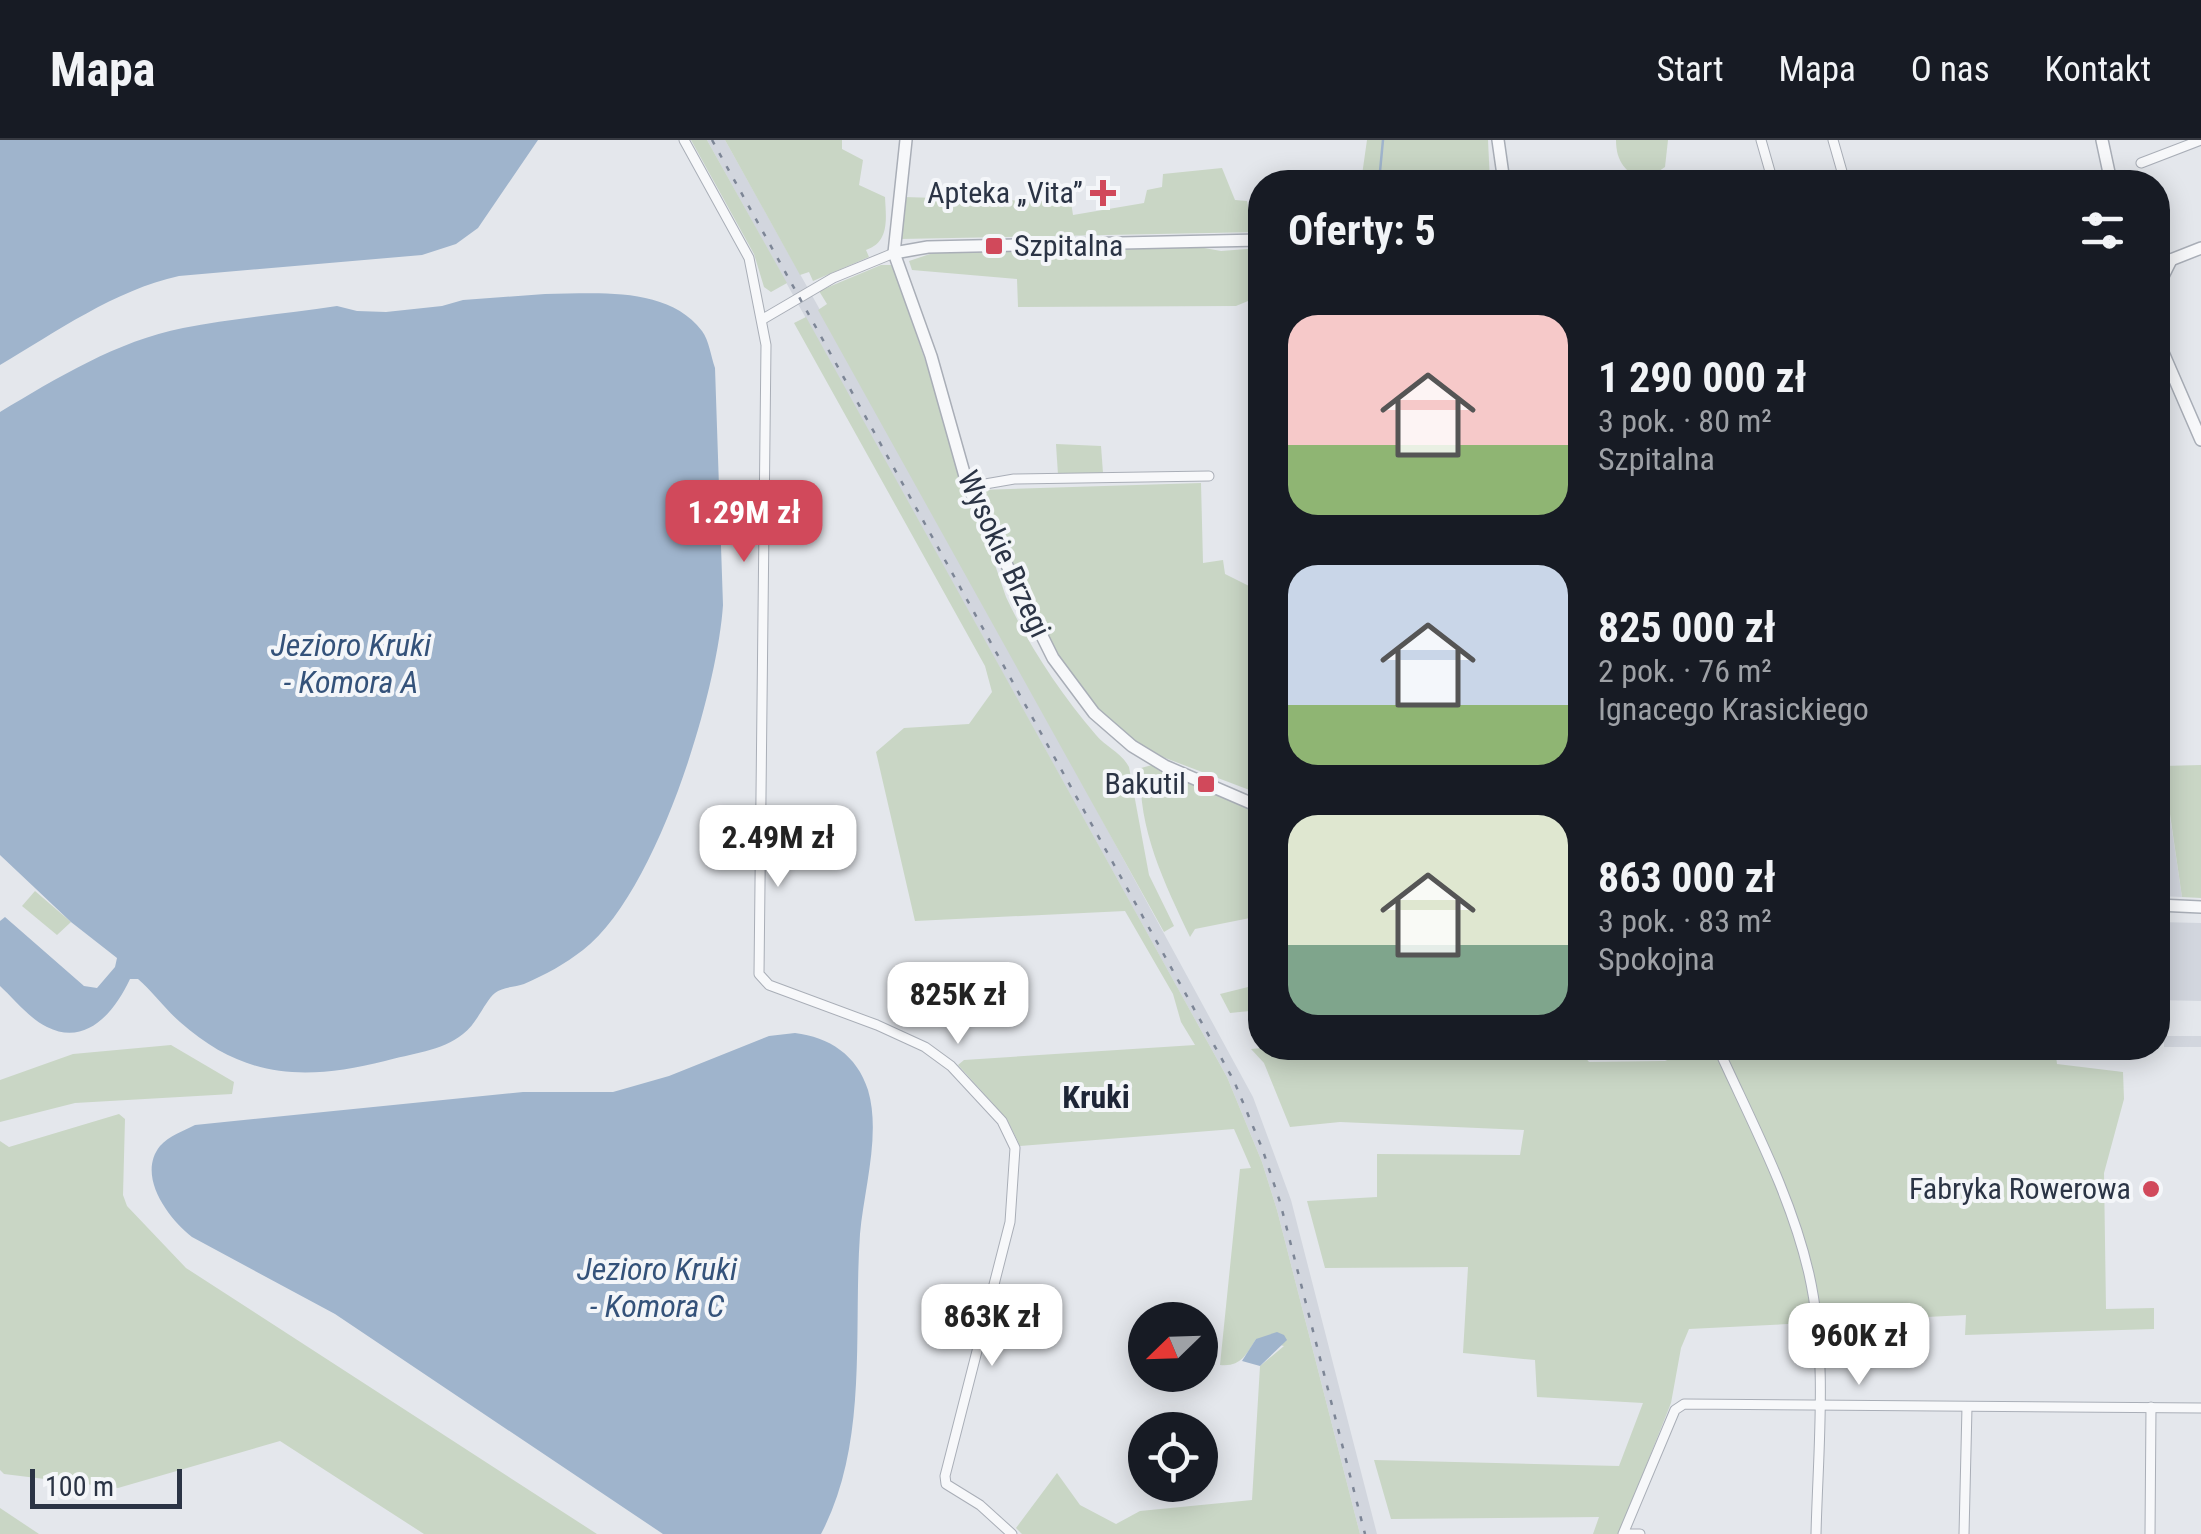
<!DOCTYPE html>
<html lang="pl">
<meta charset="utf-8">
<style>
body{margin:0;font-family:"Roboto Condensed",sans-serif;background:#20242c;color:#f1f3f6;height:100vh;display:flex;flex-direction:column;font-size:38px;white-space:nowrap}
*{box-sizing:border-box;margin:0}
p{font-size:32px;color:#9ea1a6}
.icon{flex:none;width:55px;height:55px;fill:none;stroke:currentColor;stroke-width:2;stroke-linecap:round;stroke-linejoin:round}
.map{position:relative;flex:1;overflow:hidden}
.drawer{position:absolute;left:1248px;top:30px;width:922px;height:890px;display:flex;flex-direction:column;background:#171b24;border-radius:40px;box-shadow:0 5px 25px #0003}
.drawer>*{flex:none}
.needle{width:65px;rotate:247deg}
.controls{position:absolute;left:1128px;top:1162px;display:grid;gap:20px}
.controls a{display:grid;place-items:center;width:90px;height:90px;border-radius:50%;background:#171b24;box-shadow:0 5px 25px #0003;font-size:50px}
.scale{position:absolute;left:30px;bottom:25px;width:152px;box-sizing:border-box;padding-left:10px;border:5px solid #2b3445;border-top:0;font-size:28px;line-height:35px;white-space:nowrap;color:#2b3445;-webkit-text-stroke:8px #f4f6f9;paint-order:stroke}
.price{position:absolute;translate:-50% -85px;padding:0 22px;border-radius:20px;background:#fff;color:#222;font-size:32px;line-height:65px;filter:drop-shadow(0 2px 5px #0008)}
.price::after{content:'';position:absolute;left:50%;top:60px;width:30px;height:22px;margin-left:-15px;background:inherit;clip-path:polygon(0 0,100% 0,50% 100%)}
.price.selected{background:#d1495b;color:#fff}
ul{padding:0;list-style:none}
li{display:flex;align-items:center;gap:30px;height:250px;padding:0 40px}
li span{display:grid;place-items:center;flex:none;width:280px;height:200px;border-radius:30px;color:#555}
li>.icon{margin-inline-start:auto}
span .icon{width:120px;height:120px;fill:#fffc;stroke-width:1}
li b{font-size:42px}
h2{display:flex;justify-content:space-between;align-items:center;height:120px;padding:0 40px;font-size:42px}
header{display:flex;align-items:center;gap:60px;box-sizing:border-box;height:140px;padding:0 50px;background:#171b24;border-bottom:2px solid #363941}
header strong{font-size:48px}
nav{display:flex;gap:55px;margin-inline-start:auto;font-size:35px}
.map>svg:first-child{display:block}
</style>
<header>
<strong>Mapa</strong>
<nav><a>Start</a><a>Mapa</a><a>O nas</a><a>Kontakt</a></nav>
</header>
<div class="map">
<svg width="2201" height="1394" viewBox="0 0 2201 1394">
<rect width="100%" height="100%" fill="#e4e7ec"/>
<!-- built -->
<g fill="#d2d6de">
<polygon points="707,0 725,0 979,454 1253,957 1291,1060 1377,1394 1360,1394 1277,1070 1262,1022 1227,937"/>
<polygon points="2158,602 2160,609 2182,757 2158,756"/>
<polygon points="2158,782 2201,783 2201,861 2158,860"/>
<rect x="2164" y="896" width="37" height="11"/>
</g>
<!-- green -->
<g fill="#c9d6c5">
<polygon points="691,0 707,0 787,143 771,152 764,147 754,114"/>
<path d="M725,0H842V9L863,20L859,45L885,57C886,78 890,102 866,110L869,117L813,141L809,132L800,135Z"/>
<polygon points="1367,0 1488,0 1490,42 1361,42"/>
<path d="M1668,0L1665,27L1643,42C1626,32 1616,22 1616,0Z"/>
<polygon points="1222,28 1235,60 1247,61 1250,76 1260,76 1260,92 900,99 904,57 1071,62 1073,75 1144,63 1147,50 1162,47 1163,34"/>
<polygon points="1193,106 1221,111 1260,108 1260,156 1236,166 1018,167 1017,139 912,130 909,121 933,113"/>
<path d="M881,125H891L897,138L1006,457C1029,506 1060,553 1096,595C1106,607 1121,612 1129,627L1149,735L1174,786L1164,792L818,170L827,164L819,151Z"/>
<path d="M806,177L1227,937L1262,1022L1277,1070L1360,1394H1022L1016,1388L1057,1333L1080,1365L1116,1384L1140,1371L1252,1360L1260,1226L1284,1206L1256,1199C1246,1215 1241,1227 1220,1225L1240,1029L1251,1028L1234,989L1020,1006L1007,979L958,925L964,920L1195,905L1181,882L1173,854L1125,771L915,781L876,612L904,588L969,584L992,552L985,526L794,183Z"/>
<polygon points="1056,304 1101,306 1103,333 1058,335"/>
<polygon points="1201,343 1203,423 1223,420 1225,434 1249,446 1260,445 1260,654 1123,602 1057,530 980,350"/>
<path d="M1152,625L1260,670V776L1195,789L1190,797C1165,744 1137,688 1141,628Z"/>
<polygon points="2201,625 2201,758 2182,757 2163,626"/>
<polygon points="35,751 71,782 57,795 22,766"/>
<polygon points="1260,844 1260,870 1230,873 1220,854"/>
<polygon points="171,905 234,942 232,954 75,963 0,982 0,940 73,914"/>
<polygon points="1263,908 1577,908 1589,922 1665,921 1672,918 1672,908 2055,908 2057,924 2123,932 2124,959 2104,1033 2106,1169 2154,1168 2154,1189 1965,1195 1966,1175 1689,1189 1681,1208 1671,1263 1619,1394 1593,1394 1599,1377 1391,1379 1374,1320 1619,1326 1643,1263 1537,1257 1535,1220 1463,1213 1468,1127 1325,1128 1307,1061 1377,1057 1377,1014 1520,1015 1524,990 1340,982 1290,987 1264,923 1251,909"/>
<polygon points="119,974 125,979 123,1055 127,1066 186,1128 597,1394 424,1394 280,1301 118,1348 4,1334 0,1330 0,1001 9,1007"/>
<polygon points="0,1368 39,1394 0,1394"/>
</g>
<!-- water -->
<g fill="#9fb4cc">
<path d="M0,0H538L478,88L456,104L422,115L179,136C115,150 56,192 0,225Z"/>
<path d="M545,154C595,154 667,145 702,191C709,200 711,217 715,228L723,465C717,555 656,754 583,810C565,824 545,835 524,844C516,847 502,847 495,853C485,861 477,884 463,894C442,911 410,914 385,921C305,941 244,939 180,882C165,869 153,852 138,839H130C115,871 87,907 47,887C30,879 14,859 0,846V781L5,777L84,846L97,848L115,827L117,818L71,782L0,715V272C57,238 117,201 183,188C233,178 286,174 337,166L357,171L386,172L442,166L463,160Z"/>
<path d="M795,893C829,897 857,915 868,950C881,994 864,1049 860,1094C853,1193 869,1303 821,1394H663L335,1174L192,1097C169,1079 136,1036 160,1006C169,996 183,991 195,985L523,952H613L669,936L769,896Z"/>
<polygon points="1277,1192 1284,1195 1287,1200 1260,1226 1242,1221 1256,1199"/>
</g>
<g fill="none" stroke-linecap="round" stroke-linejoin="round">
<!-- stream -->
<polyline stroke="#9fb4cc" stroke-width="2.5" points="1379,42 1383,0"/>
<!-- minor casing -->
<g stroke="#a9aeb7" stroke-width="11">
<g id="minor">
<polyline points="684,0 749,118 766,205 759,834 769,845 877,885 925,907 951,926 1002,981 1015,1008 1010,1082 945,1336 946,1344 980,1365 1012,1394"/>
<polyline points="1761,0 1773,42"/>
<polyline points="1833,0 1845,42"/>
<polyline points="2141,23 2201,0"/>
<polyline points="763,179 833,138 894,113"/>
<polyline points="968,347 1014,339 1209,336"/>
<path d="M1718,908C1751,981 1791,1055 1809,1134C1828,1218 1818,1309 1816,1394"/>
<polyline points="1640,1394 1623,1394 1675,1270 1684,1264 2201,1268"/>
<polyline points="1964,1394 1967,1267"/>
<polyline points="2150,1394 2151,1267"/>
</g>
</g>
<!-- tertiary casing -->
<g stroke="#a9aeb7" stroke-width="14">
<g id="tertiary">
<polyline points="906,0 894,113 931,216 968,347 1053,518 1094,573 1132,606 1165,626 1260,667"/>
<polyline points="1498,0 1504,42"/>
<polyline points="2102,0 2111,42"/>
<polyline points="894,113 928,107 1260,100"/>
<polyline points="2158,125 2201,108"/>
<polyline points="2158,146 2171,120"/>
<polyline points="2158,201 2201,300"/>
<polyline points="2158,765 2201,767"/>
</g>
</g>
<!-- minor -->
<use href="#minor" stroke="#f7f8fa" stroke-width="9"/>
<!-- tertiary -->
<use href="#tertiary" stroke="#f7f8fa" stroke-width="11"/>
<!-- rail -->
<polyline stroke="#7d8696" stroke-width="2.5" stroke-dasharray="5 10" stroke-linecap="butt" points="712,0 1234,941 1262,1008 1280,1062 1365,1394"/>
</g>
<!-- markers -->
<g fill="#d1495b" stroke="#f4f6f9" stroke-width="4">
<path d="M1098 38h10v10h10v10h-10v10h-10v-10h-10v-10h10z"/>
<rect x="984" y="96" width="20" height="20" rx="5"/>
<rect x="1196" y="634" width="20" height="20" rx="5"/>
<circle cx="2151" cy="1049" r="10"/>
</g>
<g text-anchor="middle" stroke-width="8" stroke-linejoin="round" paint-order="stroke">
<!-- poi labels -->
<g font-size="30" fill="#2b3445" stroke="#f4f6f9" text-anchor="end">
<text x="1083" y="63">Apteka „Vita”</text>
<text x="1014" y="116" text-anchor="start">Szpitalna</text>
<text x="1186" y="654">Bakutil</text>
<text x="2131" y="1059">Fabryka Rowerowa</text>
</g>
<!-- street labels -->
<g font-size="30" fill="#2b3445" stroke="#f4f6f9">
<text transform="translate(1004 414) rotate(65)" y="10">Wysokie Brzegi</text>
</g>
<!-- water labels -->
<g font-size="32" font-style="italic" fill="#34527a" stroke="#f4f6f9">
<text x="351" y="516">Jezioro Kruki<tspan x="351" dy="37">- Komora A</tspan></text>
<text x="657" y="1140">Jezioro Kruki<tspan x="657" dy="37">- Komora C</tspan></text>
</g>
<!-- neighbourhood labels -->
<g font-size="32" font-weight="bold" fill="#1d2536" stroke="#f4f6f9">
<text x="1096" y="968">Kruki</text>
</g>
</g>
</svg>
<div class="controls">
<a><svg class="needle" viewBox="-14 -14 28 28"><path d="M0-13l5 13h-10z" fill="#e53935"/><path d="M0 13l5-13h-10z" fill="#9ea1a6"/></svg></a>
<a><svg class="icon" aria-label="locate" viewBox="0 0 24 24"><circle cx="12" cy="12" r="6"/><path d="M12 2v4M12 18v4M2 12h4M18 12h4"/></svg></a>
</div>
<div class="scale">100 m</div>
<b class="price selected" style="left:744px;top:425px">1.29M zł</b>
<b class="price" style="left:778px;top:750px">2.49M zł</b>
<b class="price" style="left:958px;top:907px">825K zł</b>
<b class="price" style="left:992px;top:1229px">863K zł</b>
<b class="price" style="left:1859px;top:1248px">960K zł</b>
<section class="drawer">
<h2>Oferty: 5<svg class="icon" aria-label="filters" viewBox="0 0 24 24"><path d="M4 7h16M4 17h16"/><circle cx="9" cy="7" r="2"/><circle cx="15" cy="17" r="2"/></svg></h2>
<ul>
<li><span style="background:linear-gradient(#f6c9c9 65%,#8fb573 0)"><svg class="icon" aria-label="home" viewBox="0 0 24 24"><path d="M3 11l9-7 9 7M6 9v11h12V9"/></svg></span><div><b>1 290 000 zł</b><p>3 pok. · 80 m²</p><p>Szpitalna</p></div></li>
<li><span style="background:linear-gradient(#c9d6e8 70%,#8fb573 0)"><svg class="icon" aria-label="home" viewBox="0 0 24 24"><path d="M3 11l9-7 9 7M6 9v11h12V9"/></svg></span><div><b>825 000 zł</b><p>2 pok. · 76 m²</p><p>Ignacego Krasickiego</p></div></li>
<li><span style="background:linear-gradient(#dfe7d0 65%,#7fa58c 0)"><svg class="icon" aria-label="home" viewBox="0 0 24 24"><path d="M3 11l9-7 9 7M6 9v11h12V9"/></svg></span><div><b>863 000 zł</b><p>3 pok. · 83 m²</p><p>Spokojna</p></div></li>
</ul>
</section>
</div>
